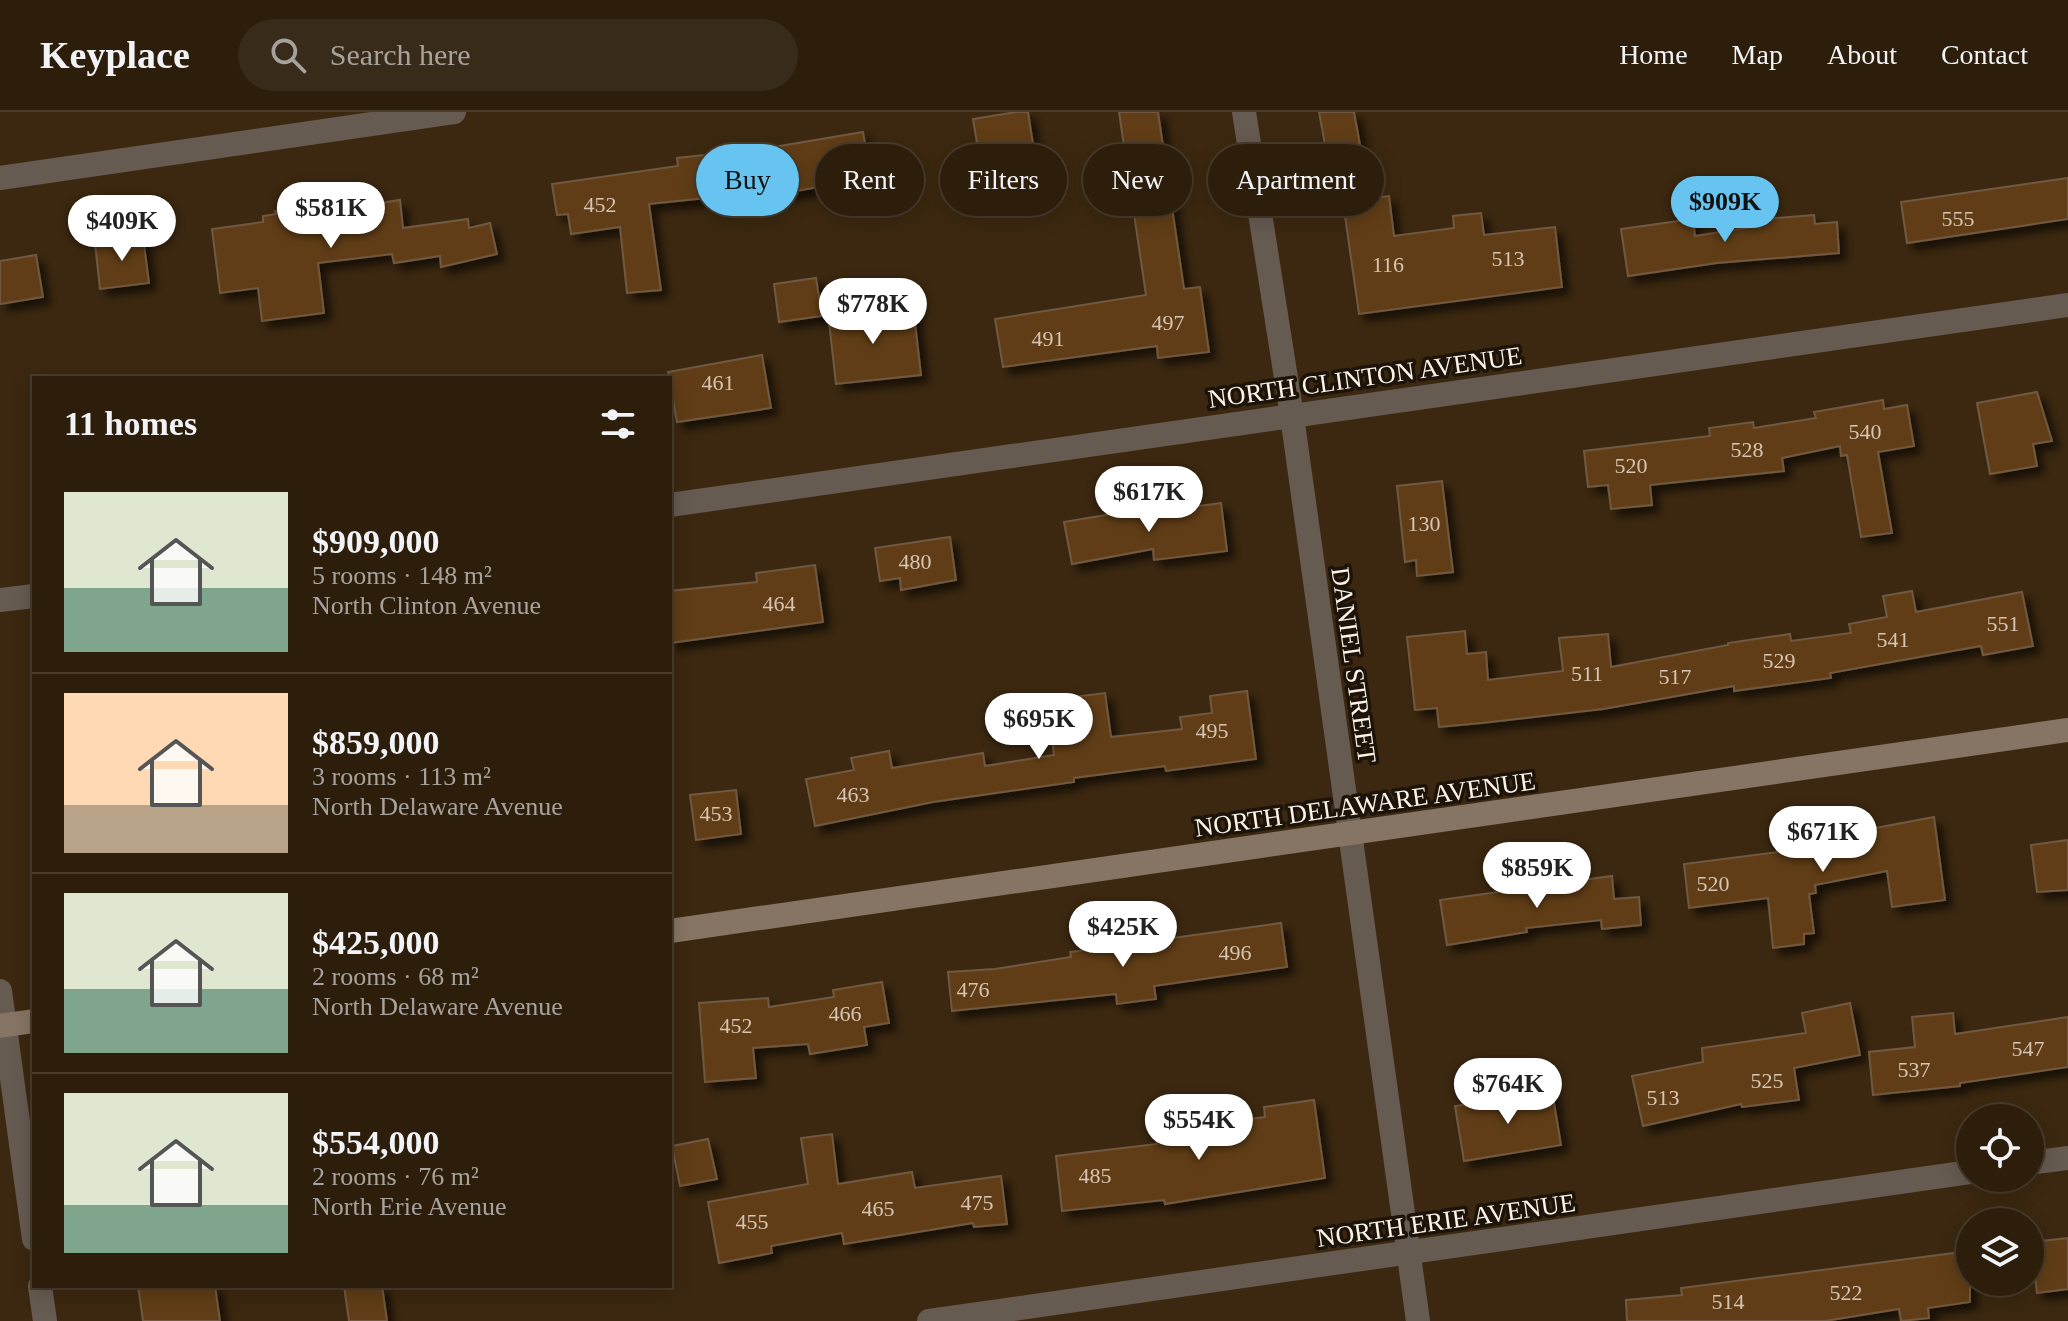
<!DOCTYPE html>
<meta charset="utf-8">
<style>
body{margin:0;font-family:Georgia,serif;background:#392b1a;color:#f1f3f6;height:100vh;display:flex;flex-direction:column;font-size:30px;white-space:nowrap}
*{box-sizing:border-box;margin:0}
p{font-size:26px;color:#a7a29d}
.icon{flex:none;width:44px;height:44px;fill:none;stroke:currentColor;stroke-width:2;stroke-linecap:round;stroke-linejoin:round}
.map{position:relative;flex:1;overflow:hidden}
.details{position:absolute;left:32px;top:264px;width:640px;height:912px;display:flex;flex-direction:column;background:#2d1e0c;border-radius:0px;box-shadow:0 4px 20px #0003,0 0 0 2px #483c2d}
.details>*{flex:none}
.hud{position:absolute;left:696px;top:32px;width:760px;height:72px;display:flex;gap:16px}
.fabs{position:absolute;left:1956px;top:992px;display:grid;gap:16px}
.fabs a{display:grid;place-items:center;width:88px;height:88px;border-radius:50%;background:#2d1e0c;box-shadow:0 4px 20px #0003,0 0 0 2px #483c2d;font-size:40px}
.price{position:absolute;translate:-50% -68px;padding:0 18px;border-radius:28px;background:#fff;color:#222;font-size:26px;line-height:52px;filter:drop-shadow(0 2px 4px #0008)}
.price::after{content:'';position:absolute;left:50%;top:48px;width:24px;height:18px;margin-left:-12px;background:inherit;clip-path:polygon(0 0,100% 0,50% 100%)}
.price.active{background:#67c4f0;color:#111}
ul{padding:0;list-style:none}
li{display:flex;align-items:center;gap:24px;height:200px;padding:0 32px}
li+li{border-top:2px solid #483c2d}
li span{display:grid;place-items:center;flex:none;width:224px;height:160px;border-radius:0px;color:#555}
li>.icon{margin-inline-start:auto}
span .icon{width:96px;height:96px;fill:#fffc;stroke-width:1}
li b{font-size:34px}
h2{display:flex;justify-content:space-between;align-items:center;height:96px;padding:0 32px;font-size:34px}
.pill{padding:0 28px;border-radius:36px;background:#2d1e0c;box-shadow:0 4px 20px #0003,0 0 0 2px #483c2d;font-size:28px;line-height:72px}
.pill.active{background:#67c4f0;color:#111}
header{display:flex;align-items:center;gap:48px;box-sizing:border-box;height:112px;padding:0 40px;background:#2d1e0c;border-bottom:2px solid #483c2d}
header strong{font-size:38px}
nav{display:flex;gap:44px;margin-inline-start:auto;font-size:28px}
.search{width:560px;height:72px;background:#392b1a;display:flex;align-items:center;gap:20px;box-sizing:border-box;padding:0 28px;border-radius:44px;color:#a7a29d;font-size:30px}
.map>svg:first-child{display:block}
</style>
<header>
<strong>Keyplace</strong>
<div class="search"><svg class="icon" aria-label="search" viewBox="0 0 24 24"><circle cx="10" cy="10" r="6"/><path d="M15 15l6 6"/></svg>Search here</div>
<nav><a>Home</a><a>Map</a><a>About</a><a>Contact</a></nav>
</header>
<div class="map">
<svg width="2068" height="1209" viewBox="0 0 2068 1209">
<defs>
<filter id="shadow"><feDropShadow dx="7" dy="7" stdDeviation="4" flood-color="#0009"/></filter>
</defs>
<rect width="100%" height="100%" fill="#3c2810"/>
<!-- building -->
<g fill="#613e14" stroke="#715941" stroke-width="2" filter="url(#shadow)">
<polygon points="1016,0 1028,0 1033,32 1028,33 1029,41 980,49 973,7"/>
<polygon points="1119,0 1158,0 1184,177 1200,175 1209,240 1158,246 1157,234 1003,255 995,207 1146,183"/>
<polygon points="1319,0 1354,0 1360,33 1326,38"/>
<polygon points="863,20 871,66 767,84 767,89 717,95 716,85 649,92 661,178 627,181 620,115 571,122 568,102 557,103 552,72 678,54 677,46 724,41 724,37 761,33 762,37"/>
<polygon points="2068,66 2068,107 1907,131 1901,90"/>
<polygon points="1389,84 1394,124 1454,116 1453,104 1481,101 1484,123 1555,115 1562,175 1359,202 1343,90"/>
<polygon points="366,87 367,93 400,88 403,116 468,107 469,116 490,111 497,142 441,155 440,144 394,151 392,142 318,151 324,201 262,209 258,176 220,181 212,117 263,110 263,104 276,102 275,99"/>
<polygon points="1814,103 1815,112 1837,110 1839,141 1717,151 1628,164 1621,117 1693,107 1695,124 1752,115 1752,108"/>
<polygon points="143,125 149,171 100,177 95,131"/>
<polygon points="36,143 43,185 0,192 0,149"/>
<polygon points="816,166 822,204 779,210 774,172"/>
<polygon points="870,196 871,206 914,202 921,263 836,272 828,201"/>
<polygon points="762,243 771,296 677,310 668,260"/>
<polygon points="2037,280 2052,329 2033,332 2037,354 1990,362 1977,291"/>
<polygon points="1883,288 1884,297 1907,293 1914,334 1878,340 1892,421 1861,425 1847,343 1841,344 1840,334 1782,346 1784,359 1650,373 1652,393 1611,397 1608,373 1588,375 1584,339 1710,324 1709,316 1753,310 1754,316 1816,306 1814,300"/>
<polygon points="1442,369 1453,460 1417,464 1416,448 1405,450 1397,374"/>
<polygon points="1221,391 1227,439 1154,448 1153,437 1072,452 1064,410 1118,401 1119,404"/>
<polygon points="950,425 956,468 901,478 900,466 880,469 875,436"/>
<polygon points="815,453 823,510 670,531 670,479 757,470 756,461"/>
<polygon points="1912,479 1916,500 2022,480 2033,534 1983,543 1981,534 1830,561 1831,566 1734,579 1734,574 1603,597 1482,611 1439,615 1437,596 1415,598 1407,525 1465,519 1467,542 1486,540 1488,568 1563,559 1559,526 1608,522 1611,555 1728,533 1728,531 1790,522 1791,529 1851,521 1849,512 1887,505 1883,484"/>
<polygon points="1247,579 1256,647 1166,659 1165,654 1074,666 1074,670 933,690 815,714 806,667 854,658 851,646 889,639 892,656 983,641 985,654 1054,643 1052,627 1062,625 1057,587 1105,581 1111,625 1182,617 1180,605 1212,601 1210,584"/>
<polygon points="736,678 741,722 696,728 690,683"/>
<polygon points="1934,705 1945,788 1892,795 1887,759 1815,773 1816,781 1809,782 1814,821 1804,822 1804,832 1773,836 1768,786 1689,796 1684,752 1786,739 1785,733"/>
<polygon points="2068,728 2068,778 2037,780 2031,733"/>
<polygon points="1612,764 1614,787 1639,785 1641,813 1602,817 1601,808 1526,816 1527,820 1447,833 1440,788"/>
<polygon points="1281,811 1287,855 1154,874 1156,887 1117,892 1116,882 952,899 948,860 995,857 1071,845 1070,840"/>
<polygon points="882,870 889,911 864,915 867,933 810,942 808,932 753,936 756,966 705,970 699,891 768,886 769,895 834,885 833,878"/>
<polygon points="1850,891 1860,943 1794,956 1799,988 1742,995 1741,992 1643,1014 1632,964 1703,950 1702,936 1806,921 1802,901"/>
<polygon points="1953,901 1955,922 2068,905 2068,955 1960,971 1960,974 1873,983 1869,940 1915,935 1912,905"/>
<polygon points="1552,979 1561,1033 1464,1049 1455,994"/>
<polygon points="1314,988 1325,1066 1165,1092 1164,1088 1062,1099 1056,1044 1157,1032 1155,1019 1265,1005 1264,995"/>
<polygon points="832,1022 838,1072 912,1060 915,1076 1001,1064 1007,1112 974,1115 973,1111 844,1132 842,1121 771,1134 772,1141 719,1151 708,1090 808,1072 801,1026"/>
<polygon points="708,1027 717,1067 680,1074 672,1034"/>
<polygon points="2068,1126 2068,1177 2037,1181 2031,1130"/>
<polygon points="1970,1139 1970,1190 1928,1196 1929,1206 1901,1209 1899,1197 1825,1209 1627,1209 1626,1188 1682,1183 1681,1176"/>
<polygon points="138,1174 215,1174 220,1209 143,1209"/>
<polygon points="344,1174 382,1174 387,1209 349,1209"/>
</g>
<g fill="none" stroke-linecap="round" stroke-linejoin="round">
<!-- street -->
<g stroke="#665b51" stroke-width="24">
<polyline points="1244,0 1292,304 1418,1209"/>
<polyline points="0,66 454,0"/>
<polyline points="670,393 2068,193"/>
<polyline points="0,488 34,484"/>
<polyline points="0,879 34,1127"/>
<polyline points="2030,1051 2068,1046"/>
<polyline points="40,1174 45,1209"/>
<polyline points="929,1209 1970,1060"/>
</g>
<!-- secondary -->
<g stroke="#867564" stroke-width="24">
<polyline points="670,819 2068,618"/>
<polyline points="0,914 34,909"/>
</g>
</g>
<g text-anchor="middle" stroke-width="7" stroke-linejoin="round" paint-order="stroke">
<!-- number labels -->
<g font-size="22" fill="#d6c5b2">
<text x="600" y="100">452</text>
<text x="1958" y="114">555</text>
<text x="1508" y="154">513</text>
<text x="1388" y="160">116</text>
<text x="1168" y="218">497</text>
<text x="1048" y="234">491</text>
<text x="718" y="278">461</text>
<text x="1865" y="327">540</text>
<text x="1747" y="345">528</text>
<text x="1631" y="361">520</text>
<text x="1424" y="419">130</text>
<text x="915" y="457">480</text>
<text x="779" y="499">464</text>
<text x="2003" y="519">551</text>
<text x="1893" y="535">541</text>
<text x="1779" y="556">529</text>
<text x="1587" y="569">511</text>
<text x="1675" y="572">517</text>
<text x="1212" y="626">495</text>
<text x="853" y="690">463</text>
<text x="716" y="709">453</text>
<text x="1713" y="779">520</text>
<text x="1235" y="848">496</text>
<text x="973" y="885">476</text>
<text x="845" y="909">466</text>
<text x="736" y="921">452</text>
<text x="2028" y="944">547</text>
<text x="1914" y="965">537</text>
<text x="1767" y="976">525</text>
<text x="1663" y="993">513</text>
<text x="1095" y="1071">485</text>
<text x="977" y="1098">475</text>
<text x="878" y="1104">465</text>
<text x="752" y="1117">455</text>
<text x="1846" y="1188">522</text>
<text x="1728" y="1197">514</text>
</g>
<!-- street labels -->
<g font-size="26" fill="#fdf2e7" stroke="#1c1309">
<text transform="translate(1365 265) rotate(-8)" y="9">NORTH CLINTON AVENUE</text>
<text transform="translate(1354 553) rotate(82)" y="9">DANIEL STREET</text>
<text transform="translate(1365 692) rotate(-8)" y="9">NORTH DELAWARE AVENUE</text>
<text transform="translate(1446 1108) rotate(-8)" y="9">NORTH ERIE AVENUE</text>
</g>
</g>
</svg>
<div class="fabs">
<a><svg class="icon" aria-label="locate" viewBox="0 0 24 24"><circle cx="12" cy="12" r="6"/><path d="M12 2v4M12 18v4M2 12h4M18 12h4"/></svg></a>
<a><svg class="icon" aria-label="layers" viewBox="0 0 24 24"><path d="M12 4l9 5-9 5-9-5zM3 14l9 5 9-5"/></svg></a>
</div>
<b class="price active" style="left:1725px;top:132px">$909K</b>
<b class="price" style="left:331px;top:138px">$581K</b>
<b class="price" style="left:122px;top:151px">$409K</b>
<b class="price" style="left:873px;top:234px">$778K</b>
<b class="price" style="left:1149px;top:422px">$617K</b>
<b class="price" style="left:1039px;top:649px">$695K</b>
<b class="price" style="left:1823px;top:762px">$671K</b>
<b class="price" style="left:1537px;top:798px">$859K</b>
<b class="price" style="left:1123px;top:857px">$425K</b>
<b class="price" style="left:1508px;top:1014px">$764K</b>
<b class="price" style="left:1199px;top:1050px">$554K</b>
<div class="hud">
<a class="pill active">Buy</a>
<a class="pill">Rent</a>
<a class="pill">Filters</a>
<a class="pill">New</a>
<a class="pill">Apartment</a>
</div>
<section class="details">
<h2>11 homes<svg class="icon" aria-label="filters" viewBox="0 0 24 24"><path d="M4 7h16M4 17h16"/><circle cx="9" cy="7" r="2"/><circle cx="15" cy="17" r="2"/></svg></h2>
<ul>
<li><span style="background:linear-gradient(#dfe7d0 60%,#7fa58c 0)"><svg class="icon" aria-label="home" viewBox="0 0 24 24"><path d="M3 11l9-7 9 7M6 9v11h12V9"/></svg></span><div><b>$909,000</b><p>5 rooms · 148 m²</p><p>North Clinton Avenue</p></div></li>
<li><span style="background:linear-gradient(#ffd9b3 70%,#b9a48a 0)"><svg class="icon" aria-label="home" viewBox="0 0 24 24"><path d="M3 11l9-7 9 7M6 9v11h12V9"/></svg></span><div><b>$859,000</b><p>3 rooms · 113 m²</p><p>North Delaware Avenue</p></div></li>
<li><span style="background:linear-gradient(#dfe7d0 60%,#7fa58c 0)"><svg class="icon" aria-label="home" viewBox="0 0 24 24"><path d="M3 11l9-7 9 7M6 9v11h12V9"/></svg></span><div><b>$425,000</b><p>2 rooms · 68 m²</p><p>North Delaware Avenue</p></div></li>
<li><span style="background:linear-gradient(#dfe7d0 70%,#7fa58c 0)"><svg class="icon" aria-label="home" viewBox="0 0 24 24"><path d="M3 11l9-7 9 7M6 9v11h12V9"/></svg></span><div><b>$554,000</b><p>2 rooms · 76 m²</p><p>North Erie Avenue</p></div></li>
</ul>
</section>
</div>
